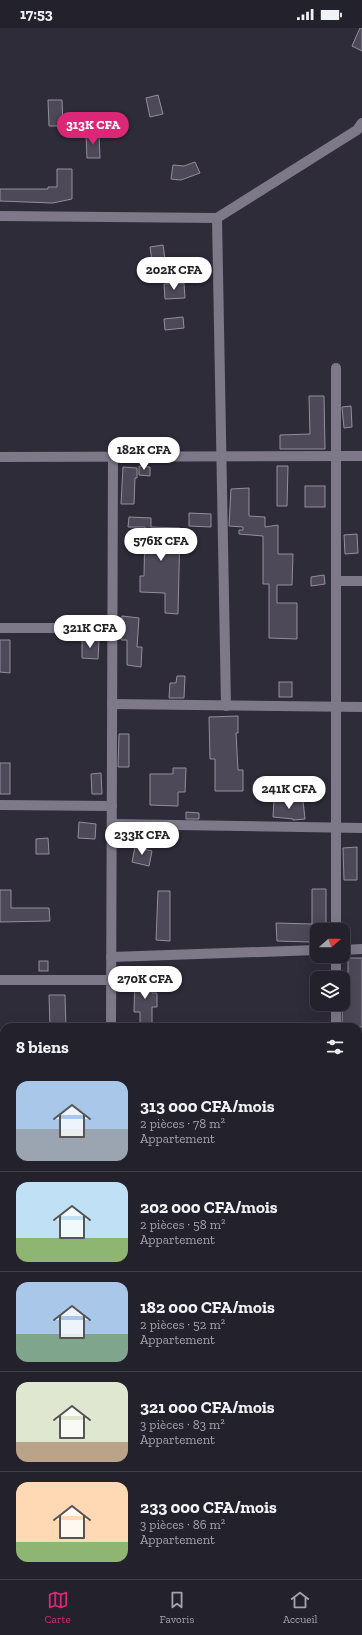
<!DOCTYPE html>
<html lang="fr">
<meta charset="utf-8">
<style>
body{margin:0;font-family:"Zilla Slab",serif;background:#2f2e38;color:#f1f3f6;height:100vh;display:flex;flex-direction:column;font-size:15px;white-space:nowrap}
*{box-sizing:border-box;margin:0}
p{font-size:13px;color:#a3a3a9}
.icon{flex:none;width:22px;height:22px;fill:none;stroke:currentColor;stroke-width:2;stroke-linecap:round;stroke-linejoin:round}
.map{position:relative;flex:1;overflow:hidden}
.drawer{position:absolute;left:0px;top:995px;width:362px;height:556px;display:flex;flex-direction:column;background:#23212c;border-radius:12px 12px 0 0;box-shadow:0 4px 16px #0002,0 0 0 1px #403e48}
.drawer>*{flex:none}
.needle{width:26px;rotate:69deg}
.fabs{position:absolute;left:310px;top:895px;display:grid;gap:8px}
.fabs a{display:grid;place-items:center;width:40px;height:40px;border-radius:8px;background:#23212c;box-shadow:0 4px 16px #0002,0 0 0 1px #403e48;font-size:20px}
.price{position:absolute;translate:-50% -34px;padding:0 9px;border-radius:14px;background:#fff;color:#222;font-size:13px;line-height:26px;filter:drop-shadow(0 1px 2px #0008)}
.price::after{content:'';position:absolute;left:50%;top:24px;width:12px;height:9px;margin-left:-6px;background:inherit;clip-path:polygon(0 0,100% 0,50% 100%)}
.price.on{background:#db2777;color:#fff}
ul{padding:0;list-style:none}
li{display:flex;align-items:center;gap:12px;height:100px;padding:0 16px}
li+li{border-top:1px solid #403e48}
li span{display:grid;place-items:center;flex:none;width:112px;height:80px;border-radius:12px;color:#555}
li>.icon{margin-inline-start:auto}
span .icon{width:48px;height:48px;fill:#fffc;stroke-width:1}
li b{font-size:17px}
h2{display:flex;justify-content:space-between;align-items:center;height:48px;padding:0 16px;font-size:17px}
.status{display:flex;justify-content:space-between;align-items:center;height:28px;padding:0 20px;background:#23212c;direction:ltr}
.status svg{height:11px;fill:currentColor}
.tabs{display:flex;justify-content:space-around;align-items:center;height:56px;border-top:1px solid #403e48;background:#23212c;font-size:11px;color:#a3a3a9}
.tabs a{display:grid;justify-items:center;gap:2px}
.tabs .on{color:#db2777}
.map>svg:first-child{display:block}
</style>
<div class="status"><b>17:53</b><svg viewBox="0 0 49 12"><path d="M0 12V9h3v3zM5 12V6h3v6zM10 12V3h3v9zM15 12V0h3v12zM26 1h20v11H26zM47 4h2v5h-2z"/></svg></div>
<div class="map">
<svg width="362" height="1551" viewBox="0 0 362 1551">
<rect width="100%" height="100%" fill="#2f2c3a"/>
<!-- building -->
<g fill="#4d4958" stroke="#928e9f">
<polygon points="360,0 362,0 362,23 352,18"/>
<polygon points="158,67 163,86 150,89 146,70"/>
<polygon points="48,72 62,72 63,98 49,98"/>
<polygon points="86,107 99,107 100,130 87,130"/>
<polygon points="195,134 200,145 181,152 171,151 173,137 184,138"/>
<polygon points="57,141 72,141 72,171 53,175 0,173 0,161 48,161 48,159 57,159"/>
<polygon points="163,217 165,231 152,233 150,219"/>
<polygon points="184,255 185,270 165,271 164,256"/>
<polygon points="183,289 184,300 165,302 164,291"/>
<polygon points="309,368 324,368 325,421 280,421 280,407 310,406"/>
<polygon points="351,378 352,399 344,400 342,379"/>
<polygon points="139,438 150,439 150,448 139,447"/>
<polygon points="277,438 288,438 287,478 277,478"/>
<polygon points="123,439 137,440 137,450 135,450 134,476 121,476"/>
<rect x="305" y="458" width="20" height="21"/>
<polygon points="249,460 249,488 265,489 265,499 278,497 278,526 293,526 292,557 277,557 277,575 297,575 297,611 269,610 269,556 263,556 263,508 239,506 239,502 243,502 243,499 229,498 231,461"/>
<polygon points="189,485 211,486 211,499 189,498"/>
<polygon points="129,489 151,490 151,499 180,500 178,586 165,585 165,565 140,564 140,548 144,548 145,499 128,499"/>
<polygon points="357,506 358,525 345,526 344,507"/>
<polygon points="324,547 325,556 311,558 311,549"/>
<polygon points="122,588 139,590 137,619 142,619 141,639 127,637 127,612 121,612"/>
<polygon points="82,611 99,612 98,631 82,630"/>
<polygon points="0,612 10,612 10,645 0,644"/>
<polygon points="177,648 185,648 184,670 169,670 170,655 176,655"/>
<rect x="279" y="654" width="13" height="15"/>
<polygon points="238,688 238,705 236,705 238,742 243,742 243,763 215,763 215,731 210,731 209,689"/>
<polygon points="119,706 129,706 129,739 118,739"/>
<rect x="0" y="735" width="10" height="31"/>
<polygon points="173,740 186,740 185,764 178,764 178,778 150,777 150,746 173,746"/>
<polygon points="101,745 102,766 92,766 91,746"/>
<polygon points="274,771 285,772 285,774 303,773 305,791 293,792 293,791 273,789"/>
<polygon points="186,784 199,785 199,791 186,791"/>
<polygon points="79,794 96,796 95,811 78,810"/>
<polygon points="48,810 49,826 36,826 36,811"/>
<polygon points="135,819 152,823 149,838 132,834"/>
<polygon points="357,819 357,852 344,852 343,820"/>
<polygon points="312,861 326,861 326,902 317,902 317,913 310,913 310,914 277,913 276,895 312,896"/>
<polygon points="0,862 11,862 11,880 49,880 50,893 0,894"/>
<polygon points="158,863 170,863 170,913 156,912"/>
<polygon points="348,930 362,930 362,999 342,999 343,945 348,945"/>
<rect x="39" y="933" width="9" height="10"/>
<polygon points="135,948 152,949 152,965 157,965 157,979 152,979 152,999 140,999 140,984 134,984"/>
<polygon points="49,967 65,967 66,999 50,999"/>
</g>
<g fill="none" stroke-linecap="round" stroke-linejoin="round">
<!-- minor -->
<g stroke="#7d7989" stroke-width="10">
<polyline points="0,188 217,190 357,102 362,95"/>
<polyline points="217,190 226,678"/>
<polyline points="336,340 336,902"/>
<polyline points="0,429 362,428"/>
<polyline points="336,553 362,553"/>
<polyline points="0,600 112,600"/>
<polyline points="112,676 362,679"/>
<polyline points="0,777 112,778"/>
<polyline points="112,796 362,800"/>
<polyline points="343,922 362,921"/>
<polyline points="336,928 336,950"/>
<polyline points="111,929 317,922"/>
<polyline points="0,952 111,952"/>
<polyline points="336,976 336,999"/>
<polyline points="111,999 113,428"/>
<polyline points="0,1252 4,1252"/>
<polyline points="0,1357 4,1357"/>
<polyline points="358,1480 362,1480"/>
<polyline points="0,1482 4,1482"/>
<polyline points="100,1547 100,1551"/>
<polyline points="270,1551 270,1547"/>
<polyline points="360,1551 362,1533"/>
</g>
<!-- tertiary -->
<g stroke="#7d7989" stroke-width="10">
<polyline points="358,1131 362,1131"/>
<polyline points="0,1132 4,1132"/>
</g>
</g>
</svg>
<div class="fabs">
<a><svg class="needle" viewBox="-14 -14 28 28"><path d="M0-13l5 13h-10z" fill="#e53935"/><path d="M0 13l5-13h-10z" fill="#a3a3a9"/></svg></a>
<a><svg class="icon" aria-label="layers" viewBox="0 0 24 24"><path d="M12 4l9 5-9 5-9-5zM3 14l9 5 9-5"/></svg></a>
</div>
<b class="price on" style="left:93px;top:118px">313K CFA</b>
<b class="price" style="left:174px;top:263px">202K CFA</b>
<b class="price" style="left:144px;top:443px">182K CFA</b>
<b class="price" style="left:161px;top:534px">576K CFA</b>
<b class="price" style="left:90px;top:621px">321K CFA</b>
<b class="price" style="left:289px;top:782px">241K CFA</b>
<b class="price" style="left:142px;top:828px">233K CFA</b>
<b class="price" style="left:145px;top:972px">270K CFA</b>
<section class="drawer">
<h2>8 biens<svg class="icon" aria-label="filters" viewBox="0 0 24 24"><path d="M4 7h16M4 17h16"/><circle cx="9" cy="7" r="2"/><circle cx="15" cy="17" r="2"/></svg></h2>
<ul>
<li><span style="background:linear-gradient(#a9c7e8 60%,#9aa5b1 0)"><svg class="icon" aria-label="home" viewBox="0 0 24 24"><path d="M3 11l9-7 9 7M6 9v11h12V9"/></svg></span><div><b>313 000 CFA/mois</b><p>2 pièces · 78 m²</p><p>Appartement</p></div></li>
<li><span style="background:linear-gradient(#bfe0f5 70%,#8fb573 0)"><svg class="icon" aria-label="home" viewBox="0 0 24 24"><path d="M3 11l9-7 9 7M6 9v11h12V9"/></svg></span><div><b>202 000 CFA/mois</b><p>2 pièces · 58 m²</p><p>Appartement</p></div></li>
<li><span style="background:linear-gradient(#a9c7e8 65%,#7fa58c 0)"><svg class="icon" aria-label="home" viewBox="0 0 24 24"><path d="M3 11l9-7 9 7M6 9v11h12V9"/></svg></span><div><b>182 000 CFA/mois</b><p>2 pièces · 52 m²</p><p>Appartement</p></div></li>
<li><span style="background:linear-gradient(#dfe7d0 75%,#b9a48a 0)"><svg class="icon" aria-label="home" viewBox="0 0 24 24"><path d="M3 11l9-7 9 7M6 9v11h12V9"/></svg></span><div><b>321 000 CFA/mois</b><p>3 pièces · 83 m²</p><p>Appartement</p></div></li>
<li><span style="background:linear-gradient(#ffd9b3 75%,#8fb573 0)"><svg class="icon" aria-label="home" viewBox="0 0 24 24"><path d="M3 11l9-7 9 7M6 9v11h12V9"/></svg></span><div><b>233 000 CFA/mois</b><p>3 pièces · 86 m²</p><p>Appartement</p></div></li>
</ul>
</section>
</div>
<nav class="tabs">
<a class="on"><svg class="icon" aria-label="map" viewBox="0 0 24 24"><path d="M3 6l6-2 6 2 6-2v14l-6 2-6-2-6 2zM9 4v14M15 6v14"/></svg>Carte</a>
<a><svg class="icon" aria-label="saved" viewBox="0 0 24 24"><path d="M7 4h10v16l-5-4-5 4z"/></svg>Favoris</a>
<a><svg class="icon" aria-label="home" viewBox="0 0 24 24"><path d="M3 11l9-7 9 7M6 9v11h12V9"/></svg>Accueil</a>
</nav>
